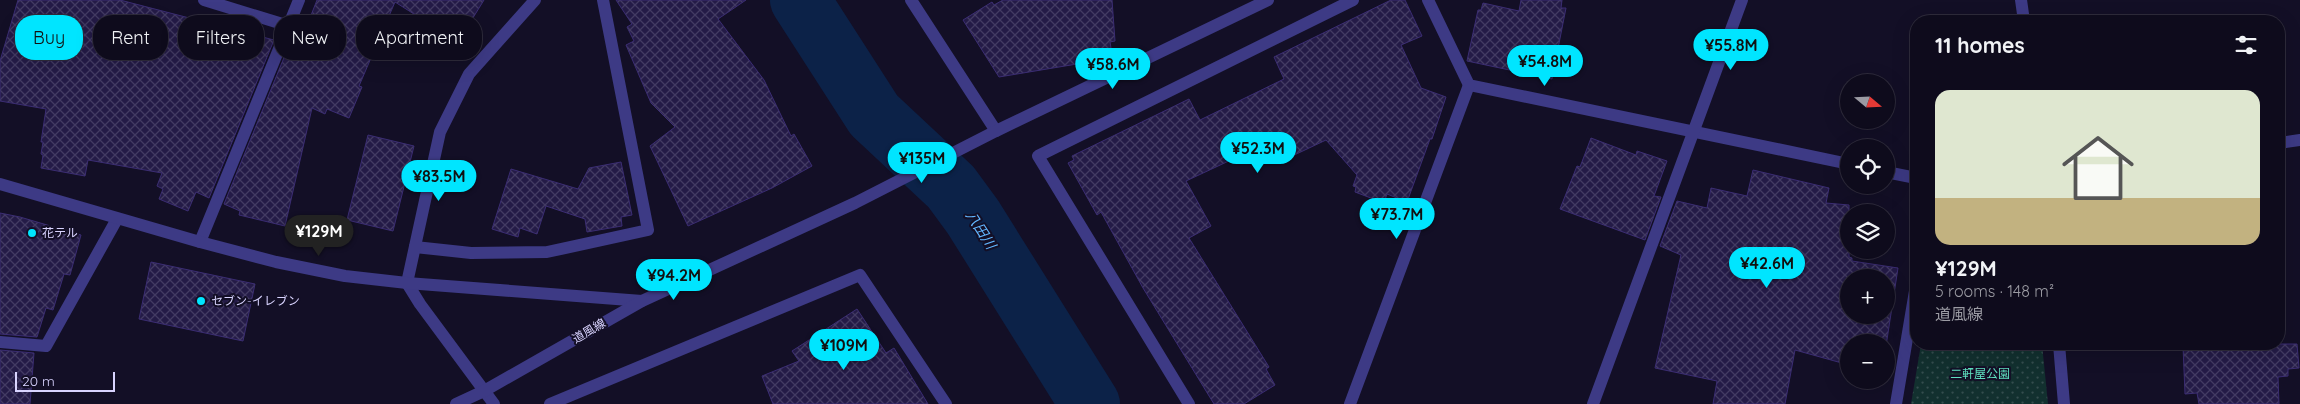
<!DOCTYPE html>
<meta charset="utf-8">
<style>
body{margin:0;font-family:Quicksand,"Noto Sans JP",sans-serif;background:#1c1929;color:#f1f3f6;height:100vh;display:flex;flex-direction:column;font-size:19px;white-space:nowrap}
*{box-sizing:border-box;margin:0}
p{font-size:16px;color:#9b9ba3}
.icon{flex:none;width:28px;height:28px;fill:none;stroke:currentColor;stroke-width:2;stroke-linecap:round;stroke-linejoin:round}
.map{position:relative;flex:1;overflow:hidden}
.drawer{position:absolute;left:1910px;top:15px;width:375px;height:335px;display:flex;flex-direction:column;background:#0e0b1c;border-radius:20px;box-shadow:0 5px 20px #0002,0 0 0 1px #2e2b3b}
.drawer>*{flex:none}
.hud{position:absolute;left:15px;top:15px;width:475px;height:45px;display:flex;gap:10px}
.needle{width:32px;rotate:109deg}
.buttons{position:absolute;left:1840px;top:74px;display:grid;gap:10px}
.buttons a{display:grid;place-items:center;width:55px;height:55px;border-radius:50%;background:#0e0b1c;box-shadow:0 5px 20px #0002,0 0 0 1px #2e2b3b;font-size:25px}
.scale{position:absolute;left:15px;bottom:12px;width:100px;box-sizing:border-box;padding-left:5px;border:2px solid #d9d4ff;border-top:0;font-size:14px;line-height:18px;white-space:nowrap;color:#d9d4ff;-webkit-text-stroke:4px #130f26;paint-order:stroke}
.price{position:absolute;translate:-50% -42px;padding:0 11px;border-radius:18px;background:#00e5ff;color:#111;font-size:16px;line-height:32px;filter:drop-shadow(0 1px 2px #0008)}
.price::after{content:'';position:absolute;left:50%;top:30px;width:15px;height:11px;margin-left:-8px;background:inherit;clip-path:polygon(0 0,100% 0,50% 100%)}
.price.current{background:#222;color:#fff}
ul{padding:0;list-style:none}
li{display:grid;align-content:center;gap:10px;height:265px;padding:0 25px}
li+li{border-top:1px solid #2e2b3b}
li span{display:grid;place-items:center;height:155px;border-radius:15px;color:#555}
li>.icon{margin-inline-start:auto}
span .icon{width:90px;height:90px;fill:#fffc;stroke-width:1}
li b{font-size:21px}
h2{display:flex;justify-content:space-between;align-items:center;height:60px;padding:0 25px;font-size:21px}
.chip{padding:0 18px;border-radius:20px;background:#0e0b1c;box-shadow:0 5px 20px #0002,0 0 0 1px #2e2b3b;font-size:18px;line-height:45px}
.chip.current{background:#00e5ff;color:#111}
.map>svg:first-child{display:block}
</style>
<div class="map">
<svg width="2300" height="404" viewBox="0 0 2300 404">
<defs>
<pattern id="park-dots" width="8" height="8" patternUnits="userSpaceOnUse" patternTransform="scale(1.25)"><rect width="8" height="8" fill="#12302f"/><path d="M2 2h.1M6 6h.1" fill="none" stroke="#344d4e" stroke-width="1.8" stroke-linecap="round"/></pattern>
<pattern id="building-cross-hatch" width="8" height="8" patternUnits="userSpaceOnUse" patternTransform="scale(1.25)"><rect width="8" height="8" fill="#241b47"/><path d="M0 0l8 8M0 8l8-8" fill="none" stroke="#433b63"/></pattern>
</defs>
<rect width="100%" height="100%" fill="#130f26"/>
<!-- park -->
<polygon fill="url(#park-dots)" points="1921,344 2042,344 2048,404 1911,404"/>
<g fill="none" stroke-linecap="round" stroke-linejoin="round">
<!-- river -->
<polyline stroke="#0c2248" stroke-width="60" points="800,0 874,115 951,187 973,217 1090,404"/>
</g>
<!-- building -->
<g fill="url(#building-cross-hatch)" stroke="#3b2d73" fill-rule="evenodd">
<polygon points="18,0 120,0 274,40 209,198 196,192 188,211 159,199 163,189 157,186 162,173 88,160 85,176 41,168 43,155 41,154 43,142 41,142 46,109 0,101 0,61"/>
<polygon points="317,0 484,0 458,42 395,2 359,86 362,87 349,118 327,109 325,114 312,108 285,226 239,215 240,211 224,204 290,43 299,46"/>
<polygon points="616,0 746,0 718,19 764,80 791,136 794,134 812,166 772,188 688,226 650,146 675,127 651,103 626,45 634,41 627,27 632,24"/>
<polygon points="1003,0 1112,0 1115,41 1110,42 1111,48 1100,51 1101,55 1083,59 1083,63 999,77 963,20 992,2 994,5"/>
<polygon points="1391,0 1405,0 1422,36 1401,45 1421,88 1446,97 1432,139 1430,139 1407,202 1387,194 1384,203 1355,192 1356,187 1353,186 1357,175 1326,140 1288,158 1278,138 1186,181 1211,226 1189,238 1269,367 1266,369 1275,385 1244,404 1214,404 1143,288 1101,212 1097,215 1068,163 1074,160 1072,156 1189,99 1200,120 1284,79 1274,57"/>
<polygon points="1521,0 1562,0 1561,8 1566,8 1552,79 1467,61 1478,10 1481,10 1483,3 1519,11"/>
<polygon points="368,135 414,146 393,231 347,220"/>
<polygon points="1591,138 1636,155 1637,151 1667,161 1654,196 1661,197 1645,240 1560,209 1577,166 1580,167"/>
<polygon points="621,162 632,215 621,217 622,226 587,232 585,219 546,206 537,234 520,228 518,237 492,229 511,169 578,189 589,168"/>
<path d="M1753,170L1829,188L1826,203L1849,205V257L1852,258V261L1898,268L1886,346V342H1849V365L1795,350L1785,404H1713L1717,381L1655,368L1681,255L1660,246L1677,201L1707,208L1711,188L1747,196ZM1849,278H1886V315H1849Z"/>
<polygon points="0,213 20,217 81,235 70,275 64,274 53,310 46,308 37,337 0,334"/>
<polygon points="151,262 255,284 243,341 139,319"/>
<polygon points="857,309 886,353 894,348 928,404 773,404 762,376 799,361 792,351"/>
<polygon points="2203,344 2297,344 2299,368 2288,369 2288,376 2278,377 2279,404 2199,404 2197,393 2185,394 2183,346"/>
<polygon points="0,350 34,353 30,404 0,404"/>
</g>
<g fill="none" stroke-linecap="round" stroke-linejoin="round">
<!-- minor -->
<g stroke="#3d3a85" stroke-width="12">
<polyline points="204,0 289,26"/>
<polyline points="911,0 996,131"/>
<polyline points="1428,0 1469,85 1849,164"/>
<polyline points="2021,0 2024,21"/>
<polyline points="2279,143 2300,140"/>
<polyline points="1886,172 1916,178"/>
<polyline points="200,242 299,0"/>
<polyline points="415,247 471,253 547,252 648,230 603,0"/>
<polyline points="0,342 46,346 117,219"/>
<polyline points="2059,344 2064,404"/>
<polyline points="494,404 420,304 407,283 440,132 469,74 535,0"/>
<polyline points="550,404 860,275 946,404"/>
<polyline points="1189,404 1038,156 1353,0"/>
<polyline points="1350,404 1469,85"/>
<polyline points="1593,404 1742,0"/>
<polyline points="1896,404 1916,285"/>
</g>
<!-- tertiary -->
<g stroke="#3d3a85" stroke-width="12">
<polyline points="0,184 200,242 276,262 345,276 407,283 642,301"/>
<polyline points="456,404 484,391 642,301 855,203 996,131 1268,0"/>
</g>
</g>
<!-- markers -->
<g fill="#00e5ff" stroke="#130f26" stroke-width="2">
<circle cx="32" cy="233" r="5"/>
<circle cx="201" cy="301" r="5"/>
</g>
<g text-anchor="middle" stroke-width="4" stroke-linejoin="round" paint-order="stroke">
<!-- poi labels -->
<g font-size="12" fill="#d9d4ff" stroke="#130f26" text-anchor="start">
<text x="42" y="237">花テル</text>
<text x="211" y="305">セブン-イレブン</text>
</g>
<!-- street labels -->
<g font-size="12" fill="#d9d4ff" stroke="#130f26">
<text transform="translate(589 331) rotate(-30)" y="4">道風線</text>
</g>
<!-- park labels -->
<g font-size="12" fill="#5fe0c0" stroke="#130f26">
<text x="1980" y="378">二軒屋公園</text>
</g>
<!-- water labels -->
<g font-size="14" font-style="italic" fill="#62b6ff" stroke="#130f26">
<text transform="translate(981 230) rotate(57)" y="5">八田川</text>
</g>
</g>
</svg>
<div class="buttons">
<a><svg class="needle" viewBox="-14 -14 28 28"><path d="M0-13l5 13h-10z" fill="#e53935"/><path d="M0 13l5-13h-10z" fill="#9b9ba3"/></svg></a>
<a><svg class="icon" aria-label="locate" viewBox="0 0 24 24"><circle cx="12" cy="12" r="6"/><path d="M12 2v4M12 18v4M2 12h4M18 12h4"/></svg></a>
<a><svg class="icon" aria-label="layers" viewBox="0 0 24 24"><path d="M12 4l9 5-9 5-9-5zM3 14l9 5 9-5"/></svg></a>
<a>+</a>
<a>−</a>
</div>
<div class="scale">20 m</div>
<b class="price" style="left:1731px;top:71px">¥55.8M</b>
<b class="price" style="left:1545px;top:87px">¥54.8M</b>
<b class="price" style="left:1113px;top:90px">¥58.6M</b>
<b class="price" style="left:1258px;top:174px">¥52.3M</b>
<b class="price" style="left:922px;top:184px">¥135M</b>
<b class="price" style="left:439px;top:202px">¥83.5M</b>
<b class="price" style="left:1397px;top:240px">¥73.7M</b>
<b class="price current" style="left:319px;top:257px">¥129M</b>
<b class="price" style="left:1767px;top:289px">¥42.6M</b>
<b class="price" style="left:674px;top:301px">¥94.2M</b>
<b class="price" style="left:844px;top:371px">¥109M</b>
<div class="hud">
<a class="chip current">Buy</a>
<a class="chip">Rent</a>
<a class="chip">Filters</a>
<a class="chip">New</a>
<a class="chip">Apartment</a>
</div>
<section class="drawer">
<h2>11 homes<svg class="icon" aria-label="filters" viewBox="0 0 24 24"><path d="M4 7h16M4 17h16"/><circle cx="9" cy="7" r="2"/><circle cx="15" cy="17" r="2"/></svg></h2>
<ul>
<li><span style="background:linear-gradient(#dfe7d0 70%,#c2b280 0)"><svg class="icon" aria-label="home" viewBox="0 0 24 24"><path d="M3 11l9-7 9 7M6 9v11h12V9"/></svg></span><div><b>¥129M</b><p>5 rooms · 148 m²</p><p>道風線</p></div></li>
</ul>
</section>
</div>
